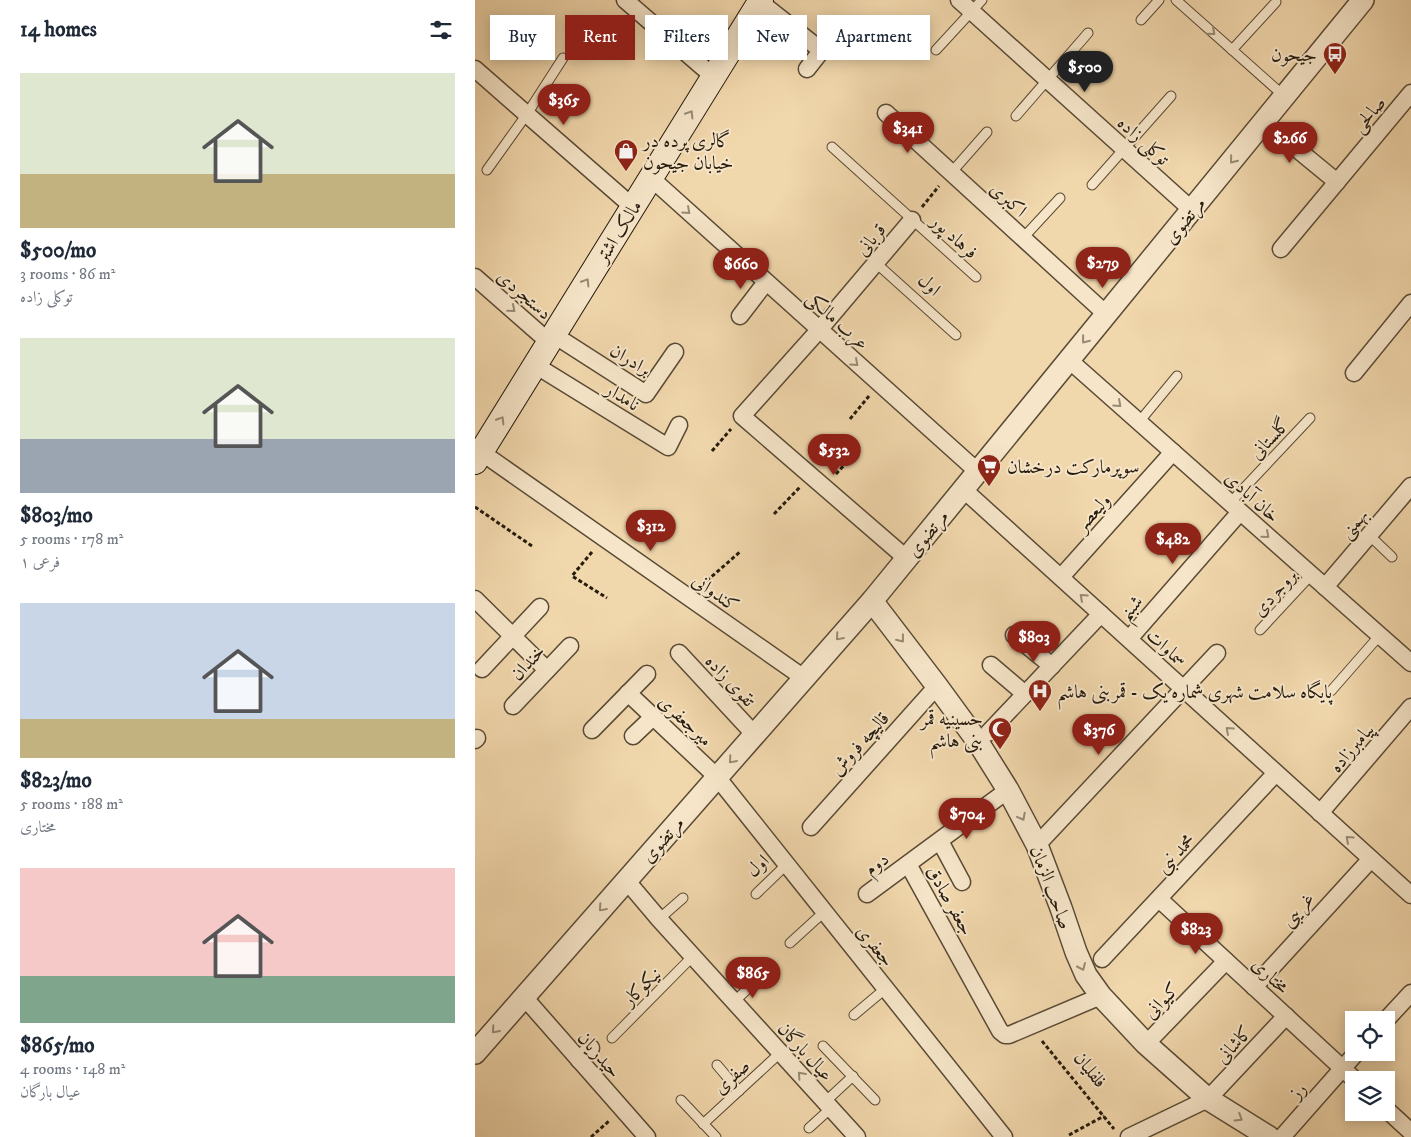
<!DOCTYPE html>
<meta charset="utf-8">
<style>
body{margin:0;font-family:"IM FELL DW Pica",Amiri,serif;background:#f6f6f7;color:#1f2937;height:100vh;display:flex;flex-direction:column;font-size:19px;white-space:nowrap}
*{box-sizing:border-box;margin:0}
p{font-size:16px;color:#747a83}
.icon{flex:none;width:28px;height:28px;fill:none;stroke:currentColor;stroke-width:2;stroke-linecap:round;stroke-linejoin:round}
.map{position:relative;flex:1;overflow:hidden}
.panel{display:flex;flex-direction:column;background:#fff;width:475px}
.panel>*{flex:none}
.guide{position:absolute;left:15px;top:15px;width:475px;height:45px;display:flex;gap:10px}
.fabs{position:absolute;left:870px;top:1011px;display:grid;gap:10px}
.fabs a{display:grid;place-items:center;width:50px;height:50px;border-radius:0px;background:#fff;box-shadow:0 2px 12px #0003;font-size:25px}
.price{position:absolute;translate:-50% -42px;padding:0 11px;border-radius:18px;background:#8f2418;color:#fff;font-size:16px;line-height:32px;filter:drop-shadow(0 1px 2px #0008)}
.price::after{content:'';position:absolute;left:50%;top:30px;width:15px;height:11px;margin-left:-8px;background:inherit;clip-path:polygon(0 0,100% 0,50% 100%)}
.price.selected{background:#222;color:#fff}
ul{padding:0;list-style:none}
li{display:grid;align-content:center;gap:10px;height:265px;padding:0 20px}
li span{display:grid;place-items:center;height:155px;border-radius:0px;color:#555}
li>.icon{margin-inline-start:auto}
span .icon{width:90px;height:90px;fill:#fffc;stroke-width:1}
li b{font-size:21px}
h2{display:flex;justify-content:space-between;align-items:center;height:60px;padding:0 20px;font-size:21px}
.chip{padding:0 18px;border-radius:0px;background:#fff;box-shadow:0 2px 12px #0003;font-size:18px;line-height:45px}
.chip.selected{background:#8f2418;color:#fff}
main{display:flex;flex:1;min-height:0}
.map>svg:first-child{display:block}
</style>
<main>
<section class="panel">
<h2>14 homes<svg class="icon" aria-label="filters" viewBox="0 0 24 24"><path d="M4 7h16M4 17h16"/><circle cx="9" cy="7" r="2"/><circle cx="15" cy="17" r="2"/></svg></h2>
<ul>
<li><span style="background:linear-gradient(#dfe7d0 65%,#c2b280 0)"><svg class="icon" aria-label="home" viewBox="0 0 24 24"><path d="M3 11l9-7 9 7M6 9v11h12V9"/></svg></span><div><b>$500/mo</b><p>3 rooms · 86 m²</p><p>توکلی زاده</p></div></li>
<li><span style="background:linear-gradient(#dfe7d0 65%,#9aa5b1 0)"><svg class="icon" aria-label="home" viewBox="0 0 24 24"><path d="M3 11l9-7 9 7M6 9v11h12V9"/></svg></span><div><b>$803/mo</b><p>5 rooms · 178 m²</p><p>فرعی ۱</p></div></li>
<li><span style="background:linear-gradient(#c9d6e8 75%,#c2b280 0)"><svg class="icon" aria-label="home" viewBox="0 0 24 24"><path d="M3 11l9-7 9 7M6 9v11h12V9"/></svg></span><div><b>$823/mo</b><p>5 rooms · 188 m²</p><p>مختاری</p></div></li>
<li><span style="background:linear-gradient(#f6c9c9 70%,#7fa58c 0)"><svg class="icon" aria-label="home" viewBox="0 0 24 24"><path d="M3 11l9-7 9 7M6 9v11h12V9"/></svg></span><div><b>$865/mo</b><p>4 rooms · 148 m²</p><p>عیال بارگان</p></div></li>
</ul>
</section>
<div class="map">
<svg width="936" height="1137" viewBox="0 0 936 1137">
<rect width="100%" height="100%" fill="#f1d7ac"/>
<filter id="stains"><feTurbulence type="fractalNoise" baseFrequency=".004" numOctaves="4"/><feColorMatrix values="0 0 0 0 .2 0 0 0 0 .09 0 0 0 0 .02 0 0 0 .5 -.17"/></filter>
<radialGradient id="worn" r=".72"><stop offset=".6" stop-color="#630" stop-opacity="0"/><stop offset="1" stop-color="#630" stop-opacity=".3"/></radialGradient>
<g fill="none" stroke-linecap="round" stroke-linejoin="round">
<!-- service casing -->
<g stroke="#594a35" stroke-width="11">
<g id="service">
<polyline points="701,0 809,96"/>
<polyline points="666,20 684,0"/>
<polyline points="461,50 507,0"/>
<polyline points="757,50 801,2"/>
<polyline points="541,116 613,33"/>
<polyline points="357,147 501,277"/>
<polyline points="12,170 52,114 88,58"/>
<polyline points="476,173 512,132"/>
<polyline points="617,185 696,96"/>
<polyline points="548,238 585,198"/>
<polyline points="401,263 481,335"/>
<polyline points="664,422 702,376"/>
<polyline points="755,503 835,418"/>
<polyline points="894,535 917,557"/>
<polyline points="785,630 836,575"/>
<polyline points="856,691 905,635"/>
<polyline points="281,894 311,865"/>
<polyline points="184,919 208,898"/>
<polyline points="315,943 349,912"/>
<polyline points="259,1002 291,971"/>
<polyline points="379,1015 410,989"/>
<polyline points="137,1038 218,956"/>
<polyline points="348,1046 400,1100"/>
<polyline points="242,1065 264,1091"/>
<polyline points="206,1100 241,1137"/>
<polyline points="350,1102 378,1076"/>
<polyline points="228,1124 305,1053"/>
<polyline points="334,1128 356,1108"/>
</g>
</g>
<!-- minor casing -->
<g stroke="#594a35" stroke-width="19">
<g id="minor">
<polyline points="150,0 239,77"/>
<polyline points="484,0 717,210"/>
<polyline points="285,2 347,51"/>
<polyline points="0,69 158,207"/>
<polyline points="332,69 362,31"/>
<polyline points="411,113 631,314"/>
<polyline points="789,122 862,182"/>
<polyline points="176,178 502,471"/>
<polyline points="806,249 936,93"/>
<polyline points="0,277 74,342"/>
<polyline points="265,316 291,282"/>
<polyline points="79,335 171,394 200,352"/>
<polyline points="594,360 936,663"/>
<polyline points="60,365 193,447 204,425"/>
<polyline points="879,373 936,303"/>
<polyline points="6,452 329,678"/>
<polyline points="488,489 936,895"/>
<polyline points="431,558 267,416 344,330 437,220"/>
<polyline points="586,577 698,452"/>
<polyline points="850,587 936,486"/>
<polyline points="0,599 72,670"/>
<polyline points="539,635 577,666"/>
<polyline points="654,639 765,512"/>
<polyline points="204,653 279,734"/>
<polyline points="516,665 550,694"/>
<polyline points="7,669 65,607"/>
<polyline points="153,693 242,777 529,1137"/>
<polyline points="38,706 95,646"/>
<polyline points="117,730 172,674"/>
<polyline points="513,733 626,614"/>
<polyline points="158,736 178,717"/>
<polyline points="0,740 2,738"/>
<polyline points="845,813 936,707"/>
<polyline points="336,827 462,686"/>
<polyline points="465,841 487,882"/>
<polyline points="562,845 742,653"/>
<polyline points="433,864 525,1031 530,1035 534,1035 626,996"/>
<polyline points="151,880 184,919 382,1137"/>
<polyline points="392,894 533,790"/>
<polyline points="684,899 880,1080"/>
<polyline points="627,959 801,773"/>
<polyline points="779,987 896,859"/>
<polyline points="49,997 172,1137"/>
<polyline points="911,1020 936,993"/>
<polyline points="671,1044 751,961"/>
<polyline points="104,1060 116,1048"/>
<polyline points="911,1109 936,1132"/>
<polyline points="654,1137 733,1099 811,1016"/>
<polyline points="807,1137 882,1052"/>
</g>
</g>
<!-- tertiary casing -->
<g stroke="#594a35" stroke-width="24">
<g id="tertiary">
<polyline points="397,601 462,686 503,742 533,790 562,845 586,908 601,952 611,975 626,996 671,1044 733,1099 794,1137"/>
<polyline points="0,1053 397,601 888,0"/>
</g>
</g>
<!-- secondary casing -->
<g stroke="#261b0d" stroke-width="26">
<polyline id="secondary" points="0,462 286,0"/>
</g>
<!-- path -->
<g stroke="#261b0d" stroke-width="3" stroke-dasharray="4 2.5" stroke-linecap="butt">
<polyline points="447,207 464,186"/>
<polyline points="375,419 394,396"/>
<polyline points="237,451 256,429"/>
<polyline points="361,474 380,453"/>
<polyline points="0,507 57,546"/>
<polyline points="299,514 325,487"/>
<polyline points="117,552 97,576 132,598"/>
<polyline points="227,585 266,551"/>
<polyline points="567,1041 639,1129"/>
<polyline points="594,1135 629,1116"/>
<polyline points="116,1137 134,1121"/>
</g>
<!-- service -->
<use href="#service" stroke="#f6e5c9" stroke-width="9"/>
<!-- minor -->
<use href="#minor" stroke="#f6e5c9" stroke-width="16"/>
<!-- tertiary -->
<use href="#tertiary" stroke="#f6e5c9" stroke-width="21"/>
<!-- secondary -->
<use href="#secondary" stroke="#f6e5c9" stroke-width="24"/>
</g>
<!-- one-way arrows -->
<defs><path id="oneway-chevron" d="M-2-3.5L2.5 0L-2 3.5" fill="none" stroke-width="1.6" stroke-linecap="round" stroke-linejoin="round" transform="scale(1.25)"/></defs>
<g stroke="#988a74">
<use href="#oneway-chevron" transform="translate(737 32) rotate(41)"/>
<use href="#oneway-chevron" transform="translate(215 114) rotate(-58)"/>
<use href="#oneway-chevron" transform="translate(758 160) rotate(129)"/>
<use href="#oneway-chevron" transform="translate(212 211) rotate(42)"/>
<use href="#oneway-chevron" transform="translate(111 282) rotate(-58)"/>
<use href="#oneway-chevron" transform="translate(37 309) rotate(41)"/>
<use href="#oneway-chevron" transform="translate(610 340) rotate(129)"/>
<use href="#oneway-chevron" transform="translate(380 363) rotate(42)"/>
<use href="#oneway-chevron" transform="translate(643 404) rotate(42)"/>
<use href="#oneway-chevron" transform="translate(26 420) rotate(-58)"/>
<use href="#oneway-chevron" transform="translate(791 535) rotate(41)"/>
<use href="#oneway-chevron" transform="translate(608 597) rotate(-138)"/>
<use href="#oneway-chevron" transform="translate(364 637) rotate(131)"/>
<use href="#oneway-chevron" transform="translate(426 639) rotate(52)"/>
<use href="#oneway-chevron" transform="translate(754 730) rotate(-138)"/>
<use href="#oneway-chevron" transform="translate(257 760) rotate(131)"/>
<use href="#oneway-chevron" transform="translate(547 817) rotate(62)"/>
<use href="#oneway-chevron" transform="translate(874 839) rotate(-138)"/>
<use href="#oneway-chevron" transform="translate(127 908) rotate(131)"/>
<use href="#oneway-chevron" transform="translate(607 967) rotate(66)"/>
<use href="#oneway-chevron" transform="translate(20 1030) rotate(131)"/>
<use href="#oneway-chevron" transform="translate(326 1075) rotate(-132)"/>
<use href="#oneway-chevron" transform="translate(764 1118) rotate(32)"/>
</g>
<!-- icons -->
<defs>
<g id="bus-pin" transform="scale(1.25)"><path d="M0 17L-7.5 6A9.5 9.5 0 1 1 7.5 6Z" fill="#8f2418" stroke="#f6e5c9"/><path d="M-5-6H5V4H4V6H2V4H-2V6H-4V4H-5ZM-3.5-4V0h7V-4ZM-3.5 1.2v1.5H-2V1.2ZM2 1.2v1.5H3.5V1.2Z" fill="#fff"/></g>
<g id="shop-pin" transform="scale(1.25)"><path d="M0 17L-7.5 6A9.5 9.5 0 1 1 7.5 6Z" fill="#8f2418" stroke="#f6e5c9"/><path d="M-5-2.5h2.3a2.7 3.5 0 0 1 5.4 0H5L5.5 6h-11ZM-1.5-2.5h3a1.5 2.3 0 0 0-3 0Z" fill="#fff"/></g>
<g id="supermarket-pin" transform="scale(1.25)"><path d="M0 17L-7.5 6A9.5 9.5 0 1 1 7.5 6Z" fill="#8f2418" stroke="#f6e5c9"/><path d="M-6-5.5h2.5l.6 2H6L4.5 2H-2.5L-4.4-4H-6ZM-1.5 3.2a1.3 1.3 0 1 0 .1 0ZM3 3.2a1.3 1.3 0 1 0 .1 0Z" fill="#fff"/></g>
<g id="hospital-pin" transform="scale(1.25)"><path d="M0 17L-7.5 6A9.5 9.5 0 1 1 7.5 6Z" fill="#8f2418" stroke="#f6e5c9"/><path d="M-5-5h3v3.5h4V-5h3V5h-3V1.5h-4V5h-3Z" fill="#fff"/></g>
<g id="mosque-pin" transform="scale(1.25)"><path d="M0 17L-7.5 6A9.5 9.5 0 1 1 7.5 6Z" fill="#8f2418" stroke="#f6e5c9"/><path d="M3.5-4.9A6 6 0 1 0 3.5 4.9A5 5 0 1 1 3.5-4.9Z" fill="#fff"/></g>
</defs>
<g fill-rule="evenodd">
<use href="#bus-pin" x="860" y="54"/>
<use href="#shop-pin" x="151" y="151"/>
<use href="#supermarket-pin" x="514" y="466"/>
<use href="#hospital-pin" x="565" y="691"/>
<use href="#mosque-pin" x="525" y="729"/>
</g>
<g text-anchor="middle" stroke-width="4" stroke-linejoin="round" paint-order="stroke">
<!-- poi labels -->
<g font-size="19" fill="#261b0d" stroke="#f6e5c9" text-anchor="start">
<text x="842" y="61" text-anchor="end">جیحون</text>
<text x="168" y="147">گالری پرده در<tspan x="168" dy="22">خیابان جیحون</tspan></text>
<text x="532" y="473">سوپرمارکت درخشان</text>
<text x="582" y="698">پایگاه سلامت شهری شماره یک - قمربنی هاشم</text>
<text x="508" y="725" text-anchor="end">حسینیه قمر<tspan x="508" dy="22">بنی هاشم</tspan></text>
</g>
<!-- street labels -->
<g font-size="19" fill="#261b0d" stroke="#f6e5c9">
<text transform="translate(893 114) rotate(-50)" y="7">صالحی</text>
<text transform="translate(669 140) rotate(42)" y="7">توکلی زاده</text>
<text transform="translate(534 199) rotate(42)" y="7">اکبری</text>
<text transform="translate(709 220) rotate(-51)" y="7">مرتضوی</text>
<text transform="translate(143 231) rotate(-58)" y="7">مالک اشتر</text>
<text transform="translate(480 236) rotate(42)" y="7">فرهاد پور</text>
<text transform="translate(395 239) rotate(-50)" y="7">قربانی</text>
<text transform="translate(455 284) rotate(42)" y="7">اول</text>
<text transform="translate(50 294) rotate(41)" y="7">دستجردی</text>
<text transform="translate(363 320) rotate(42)" y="7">عرب مالکی</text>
<text transform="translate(156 359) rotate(31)" y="7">برادران</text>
<text transform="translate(148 396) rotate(32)" y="7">نامدار</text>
<text transform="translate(794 438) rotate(-47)" y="7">گلستانی</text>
<text transform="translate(778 496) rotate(42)" y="7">خان آبادی</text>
<text transform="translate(617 512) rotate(-48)" y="7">ولیعصر</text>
<text transform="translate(878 523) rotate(-50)" y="7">بهمنی</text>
<text transform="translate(452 533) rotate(-51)" y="7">مرتضوی</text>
<text transform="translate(241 592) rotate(35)" y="7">کندوانی</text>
<text transform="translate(799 592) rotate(-48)" y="7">بروجردی</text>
<text transform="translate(655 607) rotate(-49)" y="7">شبنم</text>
<text transform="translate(692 647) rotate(42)" y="7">سماوات</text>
<text transform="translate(52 662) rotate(-47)" y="7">خندان</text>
<text transform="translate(256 680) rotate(47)" y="7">تقوی زاده</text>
<text transform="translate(211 720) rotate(43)" y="7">میرجعفری</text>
<text transform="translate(384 743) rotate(-48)" y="7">قالیچه فروش</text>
<text transform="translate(876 747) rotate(-50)" y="7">پیامبرزاده</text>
<text transform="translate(187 839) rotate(-49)" y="7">مرتضوی</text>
<text transform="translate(700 853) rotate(-47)" y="7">محمد نبی</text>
<text transform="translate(401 863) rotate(-36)" y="7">دوم</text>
<text transform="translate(282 865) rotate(-43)" y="7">اول</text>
<text transform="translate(577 887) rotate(69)" y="7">صاحب الزمان</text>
<text transform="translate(476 900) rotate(61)" y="7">جعفر صادق</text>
<text transform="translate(822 909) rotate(-48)" y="7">غریبی</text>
<text transform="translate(401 945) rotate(51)" y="7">جعفری</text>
<text transform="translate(796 975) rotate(43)" y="7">مختاری</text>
<text transform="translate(166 986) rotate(-45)" y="7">نیکوکار</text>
<text transform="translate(686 1000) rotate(-46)" y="7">کیوانی</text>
<text transform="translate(758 1044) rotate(-47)" y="7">کاشانی</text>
<text transform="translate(331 1051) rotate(48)" y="7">عیال بارگان</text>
<text transform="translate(125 1054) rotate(49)" y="7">حیدریان</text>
<text transform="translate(616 1069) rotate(51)" y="7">فلفلیان</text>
<text transform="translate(256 1076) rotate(-43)" y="7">صفری</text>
<text transform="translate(822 1090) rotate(-48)" y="7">رز</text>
</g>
</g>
<rect width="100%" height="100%" filter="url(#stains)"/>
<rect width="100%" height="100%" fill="url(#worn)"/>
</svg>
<div class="fabs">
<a><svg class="icon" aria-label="locate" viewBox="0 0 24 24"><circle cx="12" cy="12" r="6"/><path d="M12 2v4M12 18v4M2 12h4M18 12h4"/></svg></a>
<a><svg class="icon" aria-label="layers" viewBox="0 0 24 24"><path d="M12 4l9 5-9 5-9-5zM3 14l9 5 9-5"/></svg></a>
</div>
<b class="price selected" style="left:610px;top:93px">$500</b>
<b class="price" style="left:89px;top:126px">$365</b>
<b class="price" style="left:433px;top:154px">$341</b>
<b class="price" style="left:815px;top:164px">$266</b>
<b class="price" style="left:628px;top:289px">$279</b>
<b class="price" style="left:266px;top:290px">$660</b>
<b class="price" style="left:359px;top:476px">$532</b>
<b class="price" style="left:176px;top:552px">$312</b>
<b class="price" style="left:698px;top:565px">$482</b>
<b class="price" style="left:559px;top:663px">$803</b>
<b class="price" style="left:624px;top:756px">$376</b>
<b class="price" style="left:492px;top:840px">$704</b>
<b class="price" style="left:721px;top:955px">$823</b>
<b class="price" style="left:278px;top:999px">$865</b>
<div class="guide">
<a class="chip">Buy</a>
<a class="chip selected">Rent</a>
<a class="chip">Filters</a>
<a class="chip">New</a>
<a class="chip">Apartment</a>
</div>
</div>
</main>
